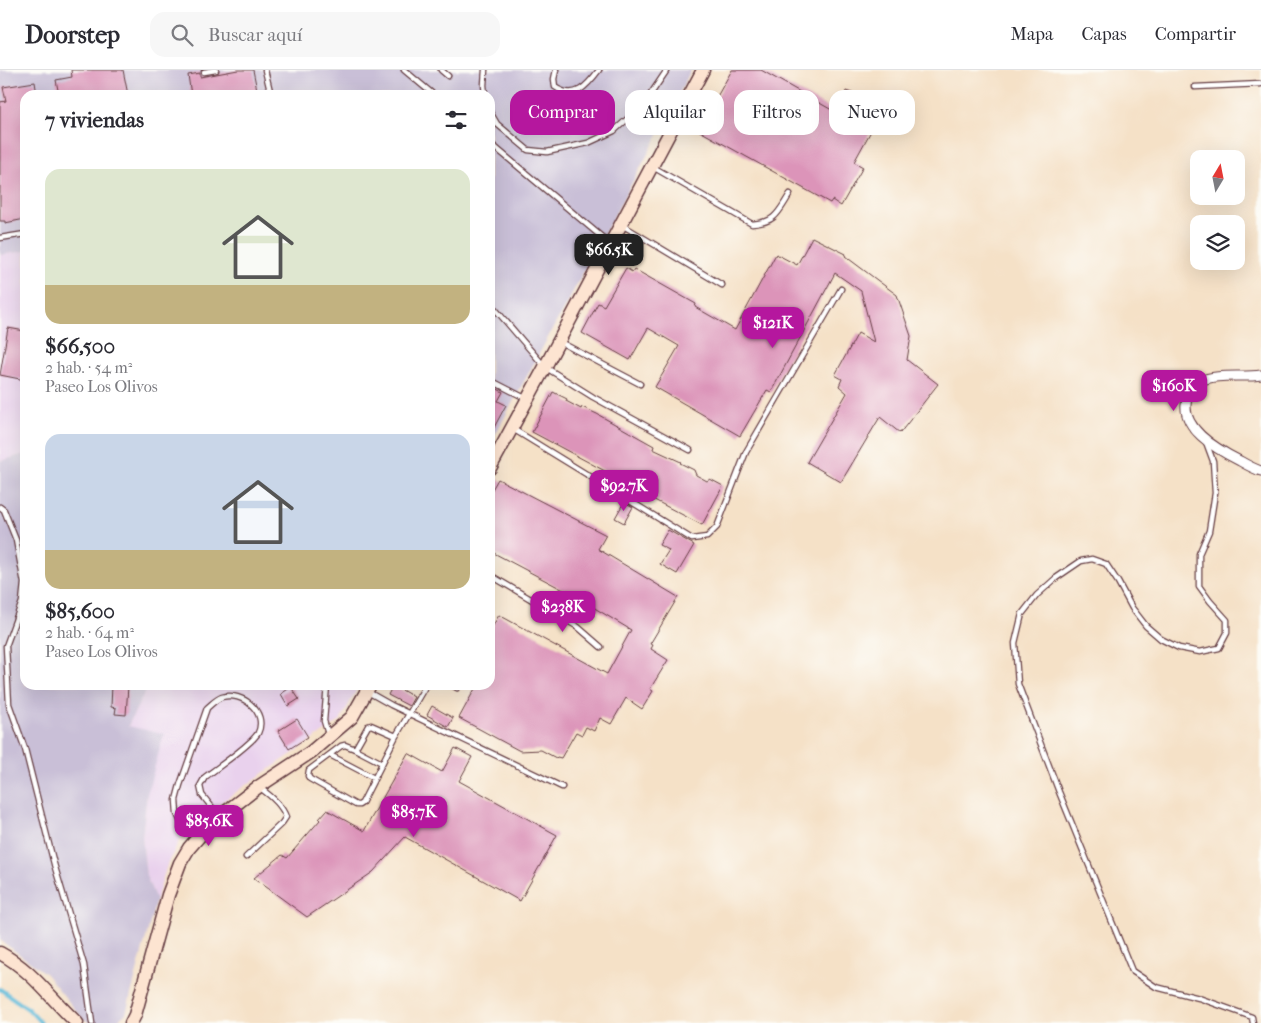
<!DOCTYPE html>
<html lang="es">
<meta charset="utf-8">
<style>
body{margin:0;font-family:"IM FELL French Canon",serif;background:#f7f7f7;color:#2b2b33;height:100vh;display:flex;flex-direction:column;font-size:19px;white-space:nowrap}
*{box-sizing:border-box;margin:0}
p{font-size:16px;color:#7c7c81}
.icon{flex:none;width:28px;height:28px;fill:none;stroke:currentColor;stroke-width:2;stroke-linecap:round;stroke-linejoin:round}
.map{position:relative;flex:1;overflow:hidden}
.drawer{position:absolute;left:20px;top:20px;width:475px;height:600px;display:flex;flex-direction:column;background:#fff;border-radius:15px;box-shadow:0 5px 20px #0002}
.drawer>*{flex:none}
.top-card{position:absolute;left:510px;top:20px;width:475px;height:45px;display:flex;gap:10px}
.needle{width:32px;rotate:10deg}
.controls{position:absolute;left:1190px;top:80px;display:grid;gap:10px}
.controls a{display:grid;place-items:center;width:55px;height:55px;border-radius:10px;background:#fff;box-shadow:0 5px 20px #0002;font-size:25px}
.price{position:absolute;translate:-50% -42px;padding:0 11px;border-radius:10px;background:#b5179e;color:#fff;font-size:16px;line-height:32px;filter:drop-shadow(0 1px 2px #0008)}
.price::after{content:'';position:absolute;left:50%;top:30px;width:15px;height:11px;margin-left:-8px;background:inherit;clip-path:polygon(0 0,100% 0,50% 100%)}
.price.selected{background:#222;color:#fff}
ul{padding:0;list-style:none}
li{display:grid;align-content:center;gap:10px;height:265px;padding:0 25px}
li span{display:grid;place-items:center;height:155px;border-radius:15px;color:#555}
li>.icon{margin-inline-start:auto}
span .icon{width:90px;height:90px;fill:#fffc;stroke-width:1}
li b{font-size:21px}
h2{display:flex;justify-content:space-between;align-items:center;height:60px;padding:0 25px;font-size:21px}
.chip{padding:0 18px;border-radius:15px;background:#fff;box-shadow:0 5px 20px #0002;font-size:18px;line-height:45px}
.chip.selected{background:#b5179e;color:#fff}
header{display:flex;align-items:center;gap:30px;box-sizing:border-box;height:70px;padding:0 25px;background:#fff;border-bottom:1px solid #e1e1e2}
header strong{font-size:24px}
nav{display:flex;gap:28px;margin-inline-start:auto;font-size:18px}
.search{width:350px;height:45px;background:#f7f7f7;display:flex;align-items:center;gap:12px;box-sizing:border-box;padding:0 18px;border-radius:15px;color:#7c7c81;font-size:19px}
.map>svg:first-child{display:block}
</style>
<header>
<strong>Doorstep</strong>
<div class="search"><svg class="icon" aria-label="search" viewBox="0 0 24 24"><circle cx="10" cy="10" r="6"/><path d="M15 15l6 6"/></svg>Buscar aquí</div>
<nav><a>Mapa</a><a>Capas</a><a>Compartir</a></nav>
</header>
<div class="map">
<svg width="1261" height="953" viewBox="0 0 1261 953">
<rect width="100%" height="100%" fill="#fdfcf7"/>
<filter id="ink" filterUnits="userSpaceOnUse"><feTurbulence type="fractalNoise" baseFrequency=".02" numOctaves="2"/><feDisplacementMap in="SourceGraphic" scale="10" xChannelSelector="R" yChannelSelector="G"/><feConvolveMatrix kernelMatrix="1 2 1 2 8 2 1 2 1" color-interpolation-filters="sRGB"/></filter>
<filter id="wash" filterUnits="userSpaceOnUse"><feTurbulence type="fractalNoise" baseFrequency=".0096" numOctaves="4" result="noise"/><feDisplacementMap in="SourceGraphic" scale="20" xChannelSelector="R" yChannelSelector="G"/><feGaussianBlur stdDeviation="1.12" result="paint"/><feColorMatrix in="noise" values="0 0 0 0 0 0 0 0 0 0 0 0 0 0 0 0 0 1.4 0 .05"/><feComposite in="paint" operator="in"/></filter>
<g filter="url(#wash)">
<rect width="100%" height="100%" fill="#f5e1c7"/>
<!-- built -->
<g fill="#e9d1ed">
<polygon points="25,181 25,384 1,391 0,389 0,185"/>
<polygon points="148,615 359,615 340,651 223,731 197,752 179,771 167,795 156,830 146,806 142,767 147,724 128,656"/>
</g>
<!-- industrial -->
<g fill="#c9bfd7">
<polygon points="0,0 691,0 663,56 490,374 490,25 25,25 25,181 0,185"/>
<polygon points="25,384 25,615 148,615 128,656 164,664 147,724 142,767 146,806 156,830 126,943 115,953 92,953 83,949 46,904 0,870 0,389 1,391"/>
</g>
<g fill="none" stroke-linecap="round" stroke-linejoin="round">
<!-- stream -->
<polyline stroke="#58b8d7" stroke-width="4" points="0,919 28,939 41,953"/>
</g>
<g id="blocks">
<!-- building -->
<g fill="#dc94b9">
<polygon points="71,0 123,0 128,25 59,25 56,10 72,7"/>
<polygon points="238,0 253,0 258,25 191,25 188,5 200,3 200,7"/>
<polygon points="732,0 761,0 839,44 846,21 875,31 865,58 871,61 854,92 863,97 841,136 832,130 830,133 698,60"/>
<polygon points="35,12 37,25 25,25 25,149 5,153 5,151 0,151 0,32 6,31 3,17"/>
<polygon points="585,29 594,40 583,50 574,39"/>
<polygon points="812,167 846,184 845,186 897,225 911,266 907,290 938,314 900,363 880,347 841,412 807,392 847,323 839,316 842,309 835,305 858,263 874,272 861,221 835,203 771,322 767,320 740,366 655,317 679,276 648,258 630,290 582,263 598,233 604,236 626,198 632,202 634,199 696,234 695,237 735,260 776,184 797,195"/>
<polygon points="8,258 25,261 25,310 0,305"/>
<polygon points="490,315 503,322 498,331 506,335 490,365"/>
<polygon points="553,322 567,329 566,331 581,339 582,337 597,344 654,376 653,379 681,392 680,393 694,400 696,405 707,411 710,409 723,416 702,455 641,423 637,430 627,425 631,417 617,410 618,408 532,362"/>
<polygon points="498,409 606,465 598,479 678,527 650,574 653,575 651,579 668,590 650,619 653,621 642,639 626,628 611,654 600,648 594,661 586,657 582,665 576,662 561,688 557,687 556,688 541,680 520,681 459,648 477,615 490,615 490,561 499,545 607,604 631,560 573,525 490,481 490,423"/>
<polygon points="624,432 633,437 624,453 615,448"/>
<polygon points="668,460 694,475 677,504 660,494 669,480 659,475"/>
<polygon points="112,615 128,616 126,645 115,644 116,638 111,637"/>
<polygon points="393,615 414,627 409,636 388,625"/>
<polygon points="291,617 299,629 288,636 281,624"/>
<polygon points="432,636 453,648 448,657 427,645"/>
<polygon points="297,649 308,667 289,679 278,661"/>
<polygon points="455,678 472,687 459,711 557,765 520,831 405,767 373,802 307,847 254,808 282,785 287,788 320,750 319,749 327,740 364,761 408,683 442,702"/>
</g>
</g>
</g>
<g filter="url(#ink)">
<use href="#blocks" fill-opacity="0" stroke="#643c42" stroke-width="1"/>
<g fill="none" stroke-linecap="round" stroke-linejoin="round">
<!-- lane casing -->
<g stroke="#643c42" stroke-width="7">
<g id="lane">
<polyline points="265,0 270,21 269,25"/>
<polyline points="404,0 434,25"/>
<polyline points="441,0 448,6"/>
<polyline points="485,0 484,15 485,25"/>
<path d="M556,0L554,9L555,17C575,31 587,16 599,0"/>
<polyline points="204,2 216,0"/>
<polyline points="1195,17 1261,14"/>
<polyline points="490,42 497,54 528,80 547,82 588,73 614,61 644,34 667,0"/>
<polyline points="490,73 609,173"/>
<path d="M653,97L752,154C776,152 778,143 790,124"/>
<polyline points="622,155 722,215"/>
<polyline points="0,168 25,164"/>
<polyline points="490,233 545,297 593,327 690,380"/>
<polyline points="560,272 640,314"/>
<polyline points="490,310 527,329"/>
<polyline points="513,359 692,469 707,467 717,457 746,382 841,219"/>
<polyline points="1206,372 1213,391 1215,423 1209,461 1199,484 1199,516 1210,531 1227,550 1227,563 1219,578 1200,582 1179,578 1161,569 1146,556 1132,538 1118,512 1106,494 1092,489 1081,491 1056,508 1037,525 1022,544 1015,573 1018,614 1059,722 1132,901 1156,917 1199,928 1252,947 1253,953"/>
<polyline points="0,437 4,440 16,470 24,513 22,532 6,576 9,634 25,679 54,794 84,895 92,953"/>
<polyline points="490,505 578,557 601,577"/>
<polyline points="16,548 25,551"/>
<polyline points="327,615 324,651 328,664"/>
<polyline points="452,615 457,618"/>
<polyline points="368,622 391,635 562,717"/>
<polyline points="396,666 371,655 368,656 355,679 345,675 341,676 309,700 308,706 310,709 356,735 359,735 362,733 396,666 426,615"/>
<polyline points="355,679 382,693"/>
<polyline points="330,685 374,708"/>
<path d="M197,767L183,756L177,744L176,730L180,715L207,638C212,634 216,629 222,627C242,621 268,642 258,663C252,674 217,698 205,707L200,716L202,725L219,746"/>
<path d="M246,787L282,753L286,747C282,735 270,725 260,718"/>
</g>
</g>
<!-- street casing -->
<g stroke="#643c42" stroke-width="11">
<path id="street" d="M1261,305C1243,308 1217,303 1200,311C1195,314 1190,320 1188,326C1176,357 1218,380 1240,391C1247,395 1254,399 1261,401"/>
</g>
<!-- secondary casing -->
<g stroke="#643c42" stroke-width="15">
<g id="secondary">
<polyline points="490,398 545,297 703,0"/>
<path d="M0,883C33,901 50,928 77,953"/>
<polyline points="131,953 135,945 168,825 180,793 189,778 209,755 258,717 311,682 352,647 370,615"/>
</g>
</g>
<!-- lane -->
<use href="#lane" stroke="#fff" stroke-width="4.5"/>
<!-- street -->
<use href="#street" stroke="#fff" stroke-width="9"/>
<!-- secondary -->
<use href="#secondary" stroke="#fde4d1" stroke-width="12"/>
</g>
</g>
</svg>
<div class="controls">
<a><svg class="needle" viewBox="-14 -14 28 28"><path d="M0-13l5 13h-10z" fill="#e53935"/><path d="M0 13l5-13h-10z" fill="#7c7c81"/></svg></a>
<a><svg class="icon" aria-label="layers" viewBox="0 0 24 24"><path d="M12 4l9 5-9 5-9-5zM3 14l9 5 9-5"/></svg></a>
</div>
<b class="price selected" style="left:609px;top:206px">$66.5K</b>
<b class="price" style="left:773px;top:279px">$121K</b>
<b class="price" style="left:1174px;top:342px">$160K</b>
<b class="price" style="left:624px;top:442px">$92.7K</b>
<b class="price" style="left:563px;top:563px">$238K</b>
<b class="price" style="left:414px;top:768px">$85.7K</b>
<b class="price" style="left:209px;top:777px">$85.6K</b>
<div class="top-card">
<a class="chip selected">Comprar</a>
<a class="chip">Alquilar</a>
<a class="chip">Filtros</a>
<a class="chip">Nuevo</a>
</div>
<section class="drawer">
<h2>7 viviendas<svg class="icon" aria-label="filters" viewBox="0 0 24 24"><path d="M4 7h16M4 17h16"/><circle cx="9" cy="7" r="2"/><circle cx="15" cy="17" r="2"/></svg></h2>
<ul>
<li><span style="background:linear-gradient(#dfe7d0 75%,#c2b280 0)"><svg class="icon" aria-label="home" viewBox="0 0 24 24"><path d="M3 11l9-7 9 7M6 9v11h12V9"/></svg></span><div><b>$66,500</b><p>2 hab. · 54 m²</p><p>Paseo Los Olivos</p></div></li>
<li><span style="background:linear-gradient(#c9d6e8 75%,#c2b280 0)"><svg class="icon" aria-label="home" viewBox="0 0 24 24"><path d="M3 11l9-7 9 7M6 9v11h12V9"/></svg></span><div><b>$85,600</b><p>2 hab. · 64 m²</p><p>Paseo Los Olivos</p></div></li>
</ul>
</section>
</div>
